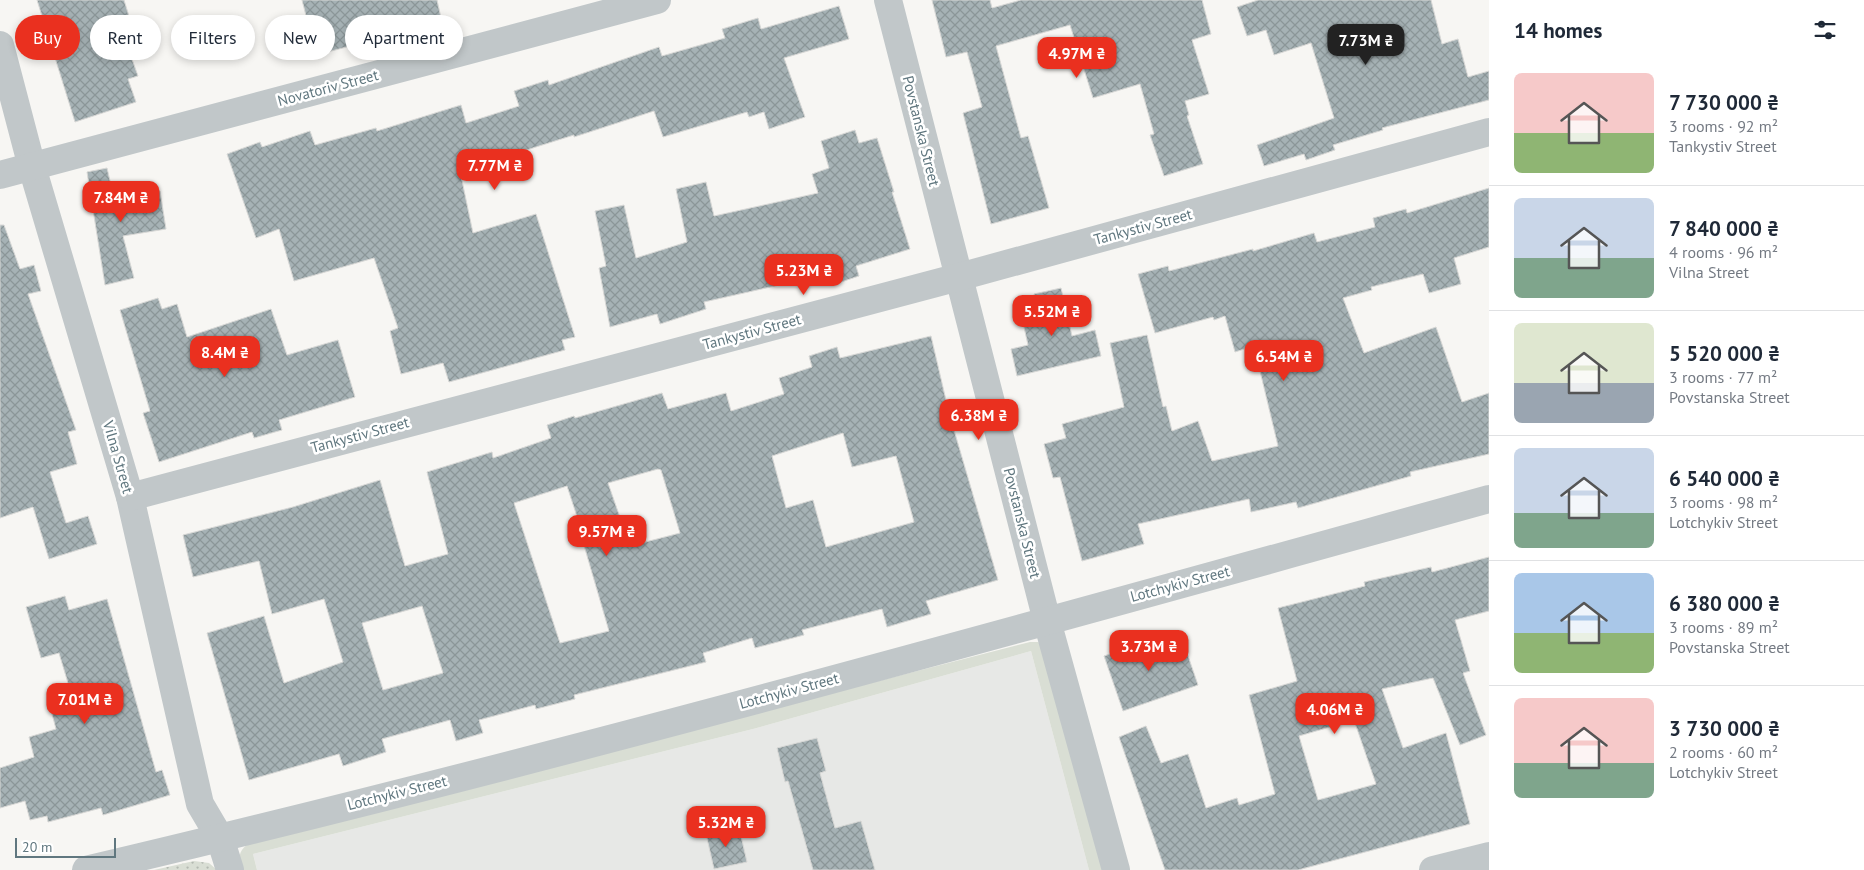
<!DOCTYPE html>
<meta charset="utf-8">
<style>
body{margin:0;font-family:"PT Sans",sans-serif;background:#f2f2f3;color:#1f2937;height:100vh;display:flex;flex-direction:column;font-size:19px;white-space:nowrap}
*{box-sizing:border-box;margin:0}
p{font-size:16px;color:#747a83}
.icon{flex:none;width:28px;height:28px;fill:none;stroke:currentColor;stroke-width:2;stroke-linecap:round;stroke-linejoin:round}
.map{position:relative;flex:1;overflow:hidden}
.sheet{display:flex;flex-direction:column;background:#fff;width:375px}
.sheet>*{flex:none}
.hud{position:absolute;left:15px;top:15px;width:475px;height:45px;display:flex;gap:10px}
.scale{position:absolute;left:15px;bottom:12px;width:101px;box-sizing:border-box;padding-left:5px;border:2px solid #60777f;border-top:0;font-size:14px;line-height:18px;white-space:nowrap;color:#60777f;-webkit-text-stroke:4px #fff;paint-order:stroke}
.price{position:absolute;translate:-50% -42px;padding:0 11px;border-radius:10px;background:#ea301f;color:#fff;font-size:16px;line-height:32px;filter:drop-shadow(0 1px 2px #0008)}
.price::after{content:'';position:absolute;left:50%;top:30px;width:15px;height:11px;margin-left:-8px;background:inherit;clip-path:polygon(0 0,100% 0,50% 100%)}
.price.selected{background:#222;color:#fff}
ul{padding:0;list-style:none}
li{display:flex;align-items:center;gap:15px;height:125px;padding:0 25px}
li+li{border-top:1px solid #e0e1e3}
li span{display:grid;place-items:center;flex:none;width:140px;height:100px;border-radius:8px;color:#555}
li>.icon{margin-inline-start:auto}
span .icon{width:60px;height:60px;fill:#fffc;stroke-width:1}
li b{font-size:21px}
h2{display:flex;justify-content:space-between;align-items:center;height:60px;padding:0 25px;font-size:21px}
.pill{padding:0 18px;border-radius:22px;background:#fff;box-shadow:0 2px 8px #0003;font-size:18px;line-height:45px}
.pill.selected{background:#ea301f;color:#fff}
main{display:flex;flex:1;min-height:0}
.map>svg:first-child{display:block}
</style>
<main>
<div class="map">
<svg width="1489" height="870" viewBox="0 0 1489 870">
<defs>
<pattern id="park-dots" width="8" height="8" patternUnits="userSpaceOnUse" patternTransform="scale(1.25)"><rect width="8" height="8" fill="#d9ded4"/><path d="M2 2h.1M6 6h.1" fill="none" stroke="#b3b9b1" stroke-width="1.8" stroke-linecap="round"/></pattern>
<pattern id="building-cross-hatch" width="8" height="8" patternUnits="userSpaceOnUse" patternTransform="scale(1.25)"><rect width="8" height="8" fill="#a6b2b5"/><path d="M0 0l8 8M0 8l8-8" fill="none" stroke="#8b9698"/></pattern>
</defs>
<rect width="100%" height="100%" fill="#f7f6f3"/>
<!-- built -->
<polygon fill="#e7e8e6" points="1031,651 1089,870 257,870 253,854 753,729"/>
<!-- green -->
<path fill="#d9ded4" d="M1030,642H1038L1043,645L1106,870H1089L1031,651L753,729L253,854L257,870H239C239,857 238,850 250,843Z"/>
<!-- park -->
<polygon fill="url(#park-dots)" points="194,861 209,863 217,870 154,870"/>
<!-- building -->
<g fill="url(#building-cross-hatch)" stroke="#d8d8d6" fill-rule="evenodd">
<polygon points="37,0 124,0 137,42 127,45 138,76 128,79 136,102 75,122"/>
<polygon points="302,0 437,0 442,22 316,55"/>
<polygon points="932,0 990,0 992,8 1021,0 1202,0 1211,34 1192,40 1209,94 1185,101 1189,115 1187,116 1203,164 1164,176 1150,135 1154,134 1140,84 1093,98 1070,25 996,46 1021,138 1028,136 1049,208 991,224 963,113 982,107 967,52 946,57"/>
<polygon points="1258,0 1431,0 1442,44 1458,39 1468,77 1489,71 1489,100 1382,128 1383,130 1333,145 1335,150 1306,160 1304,154 1264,166 1257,145 1334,118 1311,43 1274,55 1266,30 1247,36 1237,7"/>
<polygon points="839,6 849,39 784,58 805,117 769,129 764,112 749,117 747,112 663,137 654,111 574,137 574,135 460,171 473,233 536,214 575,337 562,340 565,350 449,382 443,363 401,374 390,331 398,328 374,258 294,281 279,229 256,238 227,154 260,142 262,147 310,131 315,145 376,128 377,131 461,105 466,123 519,106 514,91 548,80 549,85 659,47 662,56 725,38 722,29 758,18 761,29"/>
<polygon points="855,130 859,143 877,138 894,192 892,192 910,249 856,266 859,276 832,285 828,274 704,302 706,309 660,324 657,314 610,327 599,268 606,266 595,211 624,205 636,258 687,242 676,189 706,182 714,216 818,193 812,174 829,168 821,141"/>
<polygon points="107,168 114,198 160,191 166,229 123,236 134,278 105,285 87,172"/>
<polygon points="1489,188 1489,247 1454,258 1461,284 1429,293 1423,274 1371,287 1372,290 1343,298 1364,353 1436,327 1462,402 1489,393 1489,454 1410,472 1411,476 1298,508 1296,502 1251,512 1249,499 1138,524 1144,544 1082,561 1060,477 1053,478 1044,444 1066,438 1062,424 1124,407 1110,343 1147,335 1163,407 1166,406 1172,431 1198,421 1212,461 1278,446 1254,346 1235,352 1225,316 1214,320 1213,317 1155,333 1138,274 1168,266 1169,271 1253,249 1253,251 1314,233 1317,242 1375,227 1373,218 1406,209 1407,213"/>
<polygon points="0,225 4,225 20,269 34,265 41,291 28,294 76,430 68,432 77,464 50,472 66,523 88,516 97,544 49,559 33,507 0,518"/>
<polygon points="1061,288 1072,336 1095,330 1101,356 1017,376 1011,349 1028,345 1021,314 1038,310 1034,294"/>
<polygon points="158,298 162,309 177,304 187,337 271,309 287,355 338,340 355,397 279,420 282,430 254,438 252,432 159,462 143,413 150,411 120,310"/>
<path d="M931,336L949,413L998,580L926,601L931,614L887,627L882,609L802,630L804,635L755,648L752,638L703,653L706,662L574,695L575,699L536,709L535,705L479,720L483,733L456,741L450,720L382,739L386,752L343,766L339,754L249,780L207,633L264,616L284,683L343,662L324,599L272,614L259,561L193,577L183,535L293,507L380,480L405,566L448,554L427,472L492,452L493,458L551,438L547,425L574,416L575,418L662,393L668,409L726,393L731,411L784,394L779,378L812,367L809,356L837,347L840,358ZM843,433L852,467L896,456L914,522L826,547L813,500L786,508L772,456ZM658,469L661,470L680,533L630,546L608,483ZM567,486L585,541L583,542L609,631L560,643L514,503ZM422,606L443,673L383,690L362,623Z"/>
<path d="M1489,557V611L1455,620L1470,671L1463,673L1486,735L1460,745L1433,678L1382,689L1403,748L1446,733L1470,824L1298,870H1165L1119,737L1146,726L1161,763L1188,754L1206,808L1237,798L1239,805L1275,794L1249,695L1297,681L1278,608L1365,586L1364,582L1431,567L1432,572ZM1354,720L1376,784L1318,800L1299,736Z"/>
<polygon points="65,596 69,610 107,599 156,772 162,770 170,795 103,815 101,808 48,822 47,816 30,820 25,801 0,808 0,768 34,757 29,737 56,729 51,710 74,703 59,653 41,658 26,607"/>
<polygon points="1164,635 1170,652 1185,647 1198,685 1123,711 1104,656"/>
<polygon points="817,738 826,771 820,773 835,828 861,821 875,870 813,870 788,781 785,782 777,748"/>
<polygon points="739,827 747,862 714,869 706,834"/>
</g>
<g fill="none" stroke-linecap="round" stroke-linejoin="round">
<!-- street -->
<g stroke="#c1c7c9" stroke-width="28">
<polyline points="888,0 1047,621 1116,870"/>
<polyline points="0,45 32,167 130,497 200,804 220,838 230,870"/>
<polyline points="0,175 657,0"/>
<polyline points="130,497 959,277 1489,132"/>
<path d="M86,870C557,759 1023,628 1489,499"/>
<polyline points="1433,870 1489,856"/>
</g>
</g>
<g text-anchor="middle" stroke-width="5" stroke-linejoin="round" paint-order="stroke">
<!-- street labels -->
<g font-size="15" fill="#60777f" stroke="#fff">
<text transform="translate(328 88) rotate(-15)" y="5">Novatoriv Street</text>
<text transform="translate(921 131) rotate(76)" y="5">Povstanska Street</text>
<text transform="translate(1143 227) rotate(-15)" y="5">Tankystiv Street</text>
<text transform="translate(752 332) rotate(-15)" y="5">Tankystiv Street</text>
<text transform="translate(360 435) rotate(-15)" y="5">Tankystiv Street</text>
<text transform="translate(118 457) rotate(74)" y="5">Vilna Street</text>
<text transform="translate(1022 523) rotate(76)" y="5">Povstanska Street</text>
<text transform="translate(1180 584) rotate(-15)" y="5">Lotchykiv Street</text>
<text transform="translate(789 691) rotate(-15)" y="5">Lotchykiv Street</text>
<text transform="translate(397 793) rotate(-14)" y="5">Lotchykiv Street</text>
</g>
</g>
</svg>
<div class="scale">20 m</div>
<b class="price selected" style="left:1366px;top:66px">7.73M ₴</b>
<b class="price" style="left:1077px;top:79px">4.97M ₴</b>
<b class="price" style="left:495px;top:191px">7.77M ₴</b>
<b class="price" style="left:121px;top:223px">7.84M ₴</b>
<b class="price" style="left:804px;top:296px">5.23M ₴</b>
<b class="price" style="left:1052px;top:337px">5.52M ₴</b>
<b class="price" style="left:225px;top:378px">8.4M ₴</b>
<b class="price" style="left:1284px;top:382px">6.54M ₴</b>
<b class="price" style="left:979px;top:441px">6.38M ₴</b>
<b class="price" style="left:607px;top:557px">9.57M ₴</b>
<b class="price" style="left:1149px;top:672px">3.73M ₴</b>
<b class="price" style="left:85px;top:725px">7.01M ₴</b>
<b class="price" style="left:1335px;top:735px">4.06M ₴</b>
<b class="price" style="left:726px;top:848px">5.32M ₴</b>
<div class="hud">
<a class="pill selected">Buy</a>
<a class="pill">Rent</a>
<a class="pill">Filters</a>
<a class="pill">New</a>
<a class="pill">Apartment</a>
</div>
</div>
<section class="sheet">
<h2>14 homes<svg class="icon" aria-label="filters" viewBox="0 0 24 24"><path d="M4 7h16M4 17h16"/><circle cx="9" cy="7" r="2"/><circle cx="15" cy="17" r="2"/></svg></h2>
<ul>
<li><span style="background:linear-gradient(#f6c9c9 60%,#8fb573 0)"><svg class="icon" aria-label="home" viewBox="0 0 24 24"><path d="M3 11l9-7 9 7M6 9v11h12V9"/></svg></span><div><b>7 730 000 ₴</b><p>3 rooms · 92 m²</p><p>Tankystiv Street</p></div></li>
<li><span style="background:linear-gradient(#c9d6e8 60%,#7fa58c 0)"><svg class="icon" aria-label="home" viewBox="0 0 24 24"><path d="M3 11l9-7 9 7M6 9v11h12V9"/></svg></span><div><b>7 840 000 ₴</b><p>4 rooms · 96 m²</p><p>Vilna Street</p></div></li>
<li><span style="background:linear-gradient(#dfe7d0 60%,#9aa5b1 0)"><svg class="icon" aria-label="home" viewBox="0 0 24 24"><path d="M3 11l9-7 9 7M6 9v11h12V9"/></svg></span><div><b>5 520 000 ₴</b><p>3 rooms · 77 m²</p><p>Povstanska Street</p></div></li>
<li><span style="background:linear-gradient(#c9d6e8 65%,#7fa58c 0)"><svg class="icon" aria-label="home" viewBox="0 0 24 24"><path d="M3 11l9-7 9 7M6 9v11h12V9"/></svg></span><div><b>6 540 000 ₴</b><p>3 rooms · 98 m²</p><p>Lotchykiv Street</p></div></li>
<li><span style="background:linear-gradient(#a9c7e8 60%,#8fb573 0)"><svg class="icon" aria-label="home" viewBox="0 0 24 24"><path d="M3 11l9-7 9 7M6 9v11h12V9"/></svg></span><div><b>6 380 000 ₴</b><p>3 rooms · 89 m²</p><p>Povstanska Street</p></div></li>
<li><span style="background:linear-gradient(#f6c9c9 65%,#7fa58c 0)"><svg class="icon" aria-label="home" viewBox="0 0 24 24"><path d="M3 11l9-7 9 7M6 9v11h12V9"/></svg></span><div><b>3 730 000 ₴</b><p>2 rooms · 60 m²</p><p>Lotchykiv Street</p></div></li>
</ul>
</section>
</main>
